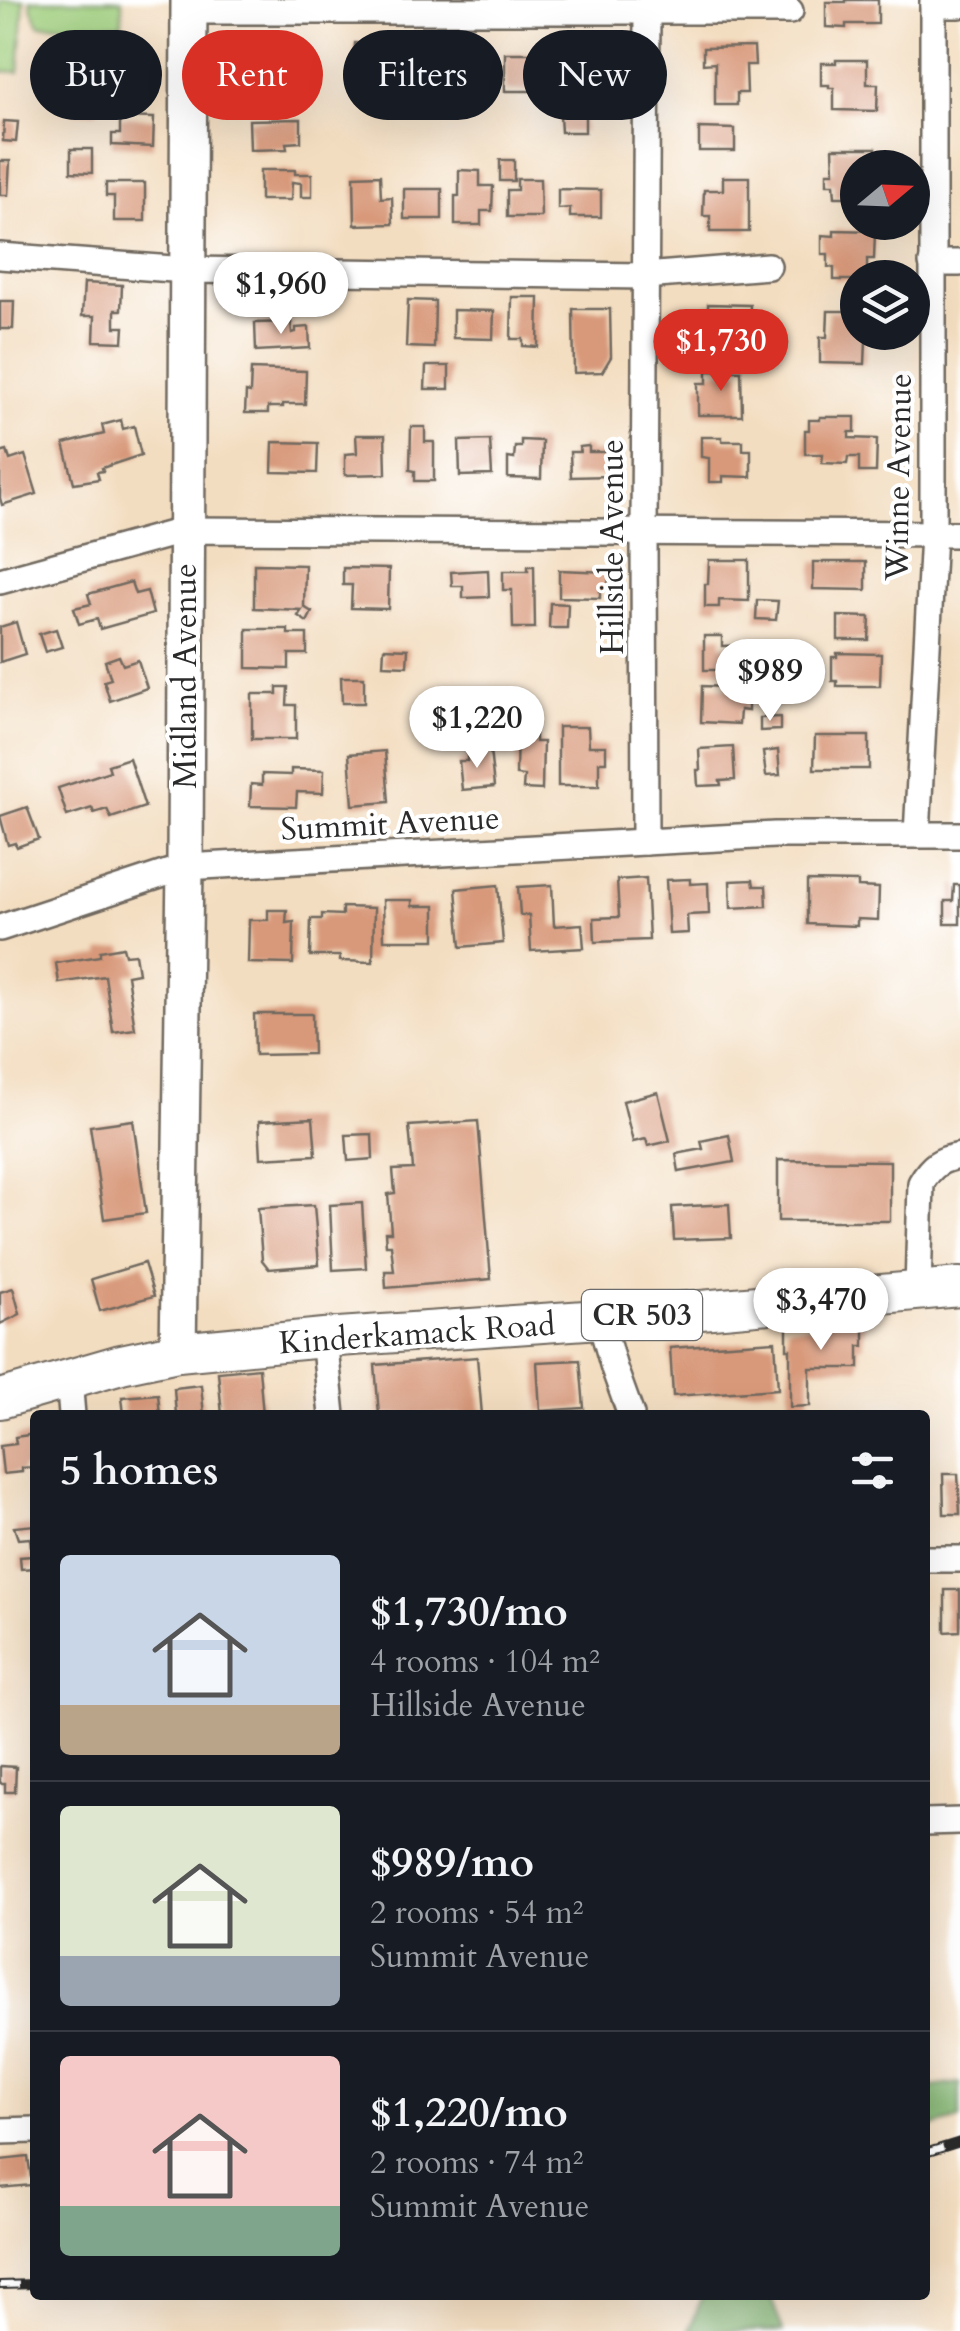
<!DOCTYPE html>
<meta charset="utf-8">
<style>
body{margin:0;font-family:Cardo,serif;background:#242831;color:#f1f3f6;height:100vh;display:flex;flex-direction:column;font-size:38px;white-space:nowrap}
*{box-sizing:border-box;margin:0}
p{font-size:32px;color:#9ea1a6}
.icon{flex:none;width:55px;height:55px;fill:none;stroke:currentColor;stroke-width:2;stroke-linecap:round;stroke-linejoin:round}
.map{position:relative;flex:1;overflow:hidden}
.details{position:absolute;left:30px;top:1410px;width:900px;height:890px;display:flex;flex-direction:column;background:#171b24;border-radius:10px;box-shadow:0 10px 40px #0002}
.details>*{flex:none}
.top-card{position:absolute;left:30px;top:30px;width:900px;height:90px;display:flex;gap:20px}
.needle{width:65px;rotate:71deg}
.tools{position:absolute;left:840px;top:150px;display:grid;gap:20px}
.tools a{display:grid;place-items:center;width:90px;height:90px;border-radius:50%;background:#171b24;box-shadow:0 10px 40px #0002;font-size:50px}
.price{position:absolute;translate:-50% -85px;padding:0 22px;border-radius:35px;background:#fff;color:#222;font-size:32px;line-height:65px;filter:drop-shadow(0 2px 5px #0008)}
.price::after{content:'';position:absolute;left:50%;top:60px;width:30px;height:22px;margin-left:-15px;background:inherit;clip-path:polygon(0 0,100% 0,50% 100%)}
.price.active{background:#d93025;color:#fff}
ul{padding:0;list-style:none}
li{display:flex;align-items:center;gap:30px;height:250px;padding:0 30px}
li+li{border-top:2px solid #363941}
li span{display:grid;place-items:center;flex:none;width:280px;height:200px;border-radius:10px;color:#555}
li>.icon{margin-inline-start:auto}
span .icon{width:120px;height:120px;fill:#fffc;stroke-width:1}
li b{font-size:42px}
h2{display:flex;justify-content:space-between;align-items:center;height:120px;padding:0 30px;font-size:42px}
.tag{padding:0 35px;border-radius:45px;background:#171b24;box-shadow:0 10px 40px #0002;font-size:35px;line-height:90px}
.tag.active{background:#d93025;color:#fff}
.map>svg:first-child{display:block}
</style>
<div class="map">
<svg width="960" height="2331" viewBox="0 0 960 2331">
<rect width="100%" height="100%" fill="#fff"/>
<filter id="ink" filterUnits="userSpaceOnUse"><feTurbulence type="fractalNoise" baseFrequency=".01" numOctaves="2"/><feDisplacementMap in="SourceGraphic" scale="20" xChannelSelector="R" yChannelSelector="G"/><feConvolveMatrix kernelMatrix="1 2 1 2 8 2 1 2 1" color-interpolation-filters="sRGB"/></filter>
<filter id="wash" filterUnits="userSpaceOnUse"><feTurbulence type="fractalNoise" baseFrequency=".0048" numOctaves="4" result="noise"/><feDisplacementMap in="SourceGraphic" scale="40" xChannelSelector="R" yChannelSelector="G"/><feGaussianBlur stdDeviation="2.25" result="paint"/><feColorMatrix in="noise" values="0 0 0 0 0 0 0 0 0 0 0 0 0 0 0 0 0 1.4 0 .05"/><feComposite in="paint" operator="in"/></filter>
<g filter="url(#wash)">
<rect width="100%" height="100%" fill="#f3ddc0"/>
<!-- green -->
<g fill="#9fce7c" stroke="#657c54" stroke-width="2.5">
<polygon points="0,0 24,0 19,72 0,71"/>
<polygon points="30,0 122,0 122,24 39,25 32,10"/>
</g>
<!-- forest -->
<g fill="#7fb16c" stroke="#556e4c" stroke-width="2.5">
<polygon points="960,2083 960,2119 925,2129 925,2088"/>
<polygon points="703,2295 770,2295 783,2331 689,2331"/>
</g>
<g id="blocks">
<!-- building -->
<g fill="#d8997a">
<polygon points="846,0 878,0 878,24 846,24 846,28 826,27 826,2 846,2"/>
<polygon points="355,43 377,44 374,86 352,85"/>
<polygon points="451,43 484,43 483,89 463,89 463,68 451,68"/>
<polygon points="754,47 755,65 746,65 747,93 737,93 737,105 715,105 715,63 703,64 703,48"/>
<polygon points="441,49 443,88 413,89 412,50"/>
<polygon points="255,50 282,51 281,74 300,74 299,98 261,97 262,86 254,86"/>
<rect x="505" y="53" width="38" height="38"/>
<polygon points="571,53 603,53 603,86 598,86 598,97 582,98 582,105 564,106 564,87 571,87"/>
<polygon points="836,60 867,60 867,84 878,84 877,111 834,110 834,88 829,88 829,85 821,85 821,63 836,63"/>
<polygon points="75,99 97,99 97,112 75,113"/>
<polygon points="560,115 585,115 585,132 561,132"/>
<polygon points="120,117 154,118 153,147 112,145 112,134 120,134"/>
<polygon points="301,119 301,142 286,143 287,149 250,150 249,120"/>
<polygon points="4,121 18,122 16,142 3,141"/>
<polygon points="699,128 735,129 735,151 699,151"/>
<polygon points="833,148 876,148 876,168 858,168 858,197 835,197 834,184 827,184 827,172 834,172"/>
<polygon points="71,149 92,149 92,173 71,172"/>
<rect x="500" y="160" width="14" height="21"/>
<polygon points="0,161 10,161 8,195 0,195"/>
<polygon points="260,170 295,170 295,174 312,174 312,197 301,197 301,183 292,182 291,200 260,200"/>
<polygon points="459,170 480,171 480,186 493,186 492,211 481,211 481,225 455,225 455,196 459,196"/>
<polygon points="380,175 381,198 392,197 393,224 355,225 354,176"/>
<polygon points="723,177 749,177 749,232 710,232 710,216 703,216 704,190 723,190"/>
<polygon points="517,179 540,179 541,217 507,217 507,190 517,190"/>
<polygon points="106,183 145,183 145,221 114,221 114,196 106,196"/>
<rect x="404" y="189" width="38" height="30"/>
<polygon points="558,189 601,190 601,217 570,217 570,208 558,209"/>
<polygon points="834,230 875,231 874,259 867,259 867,278 858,278 858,280 834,280 834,268 828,267 828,254 822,254 822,235 834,236"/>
<polygon points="84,283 122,285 121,310 115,310 115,327 124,327 123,342 94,341 95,316 82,316"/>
<polygon points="512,297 539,297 538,347 523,346 523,339 511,339"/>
<polygon points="408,300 435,301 434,348 406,347"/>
<polygon points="0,301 14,301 13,329 0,329"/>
<polygon points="708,304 750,305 749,362 715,361 715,342 708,341"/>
<polygon points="573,309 610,309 611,357 602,372 574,373"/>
<polygon points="453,310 494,311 493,339 453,338"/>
<polygon points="828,311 858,311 858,332 878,332 877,341 866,341 865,364 820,363 820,337 827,337"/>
<polygon points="291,322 292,333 296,332 296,328 309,327 310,348 256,351 255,323"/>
<polygon points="426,366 449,366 449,389 425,389"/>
<polygon points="251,369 306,371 305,404 283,404 283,407 268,407 268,413 245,413 246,392 250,393"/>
<polygon points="707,371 741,371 742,415 698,415 698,383 707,383"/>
<polygon points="820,417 855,417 855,432 849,432 849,438 877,439 876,472 859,472 859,457 848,457 847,464 822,463 823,454 805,454 805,430 809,430 809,420 820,420"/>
<polygon points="121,420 123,429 134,426 141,455 102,468 103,471 97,472 99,479 74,483 64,444 104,434 102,425"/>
<polygon points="411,427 425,427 425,442 434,442 434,481 415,481 415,471 410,470"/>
<polygon points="356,435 385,435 386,474 345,475 345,454 357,453"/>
<polygon points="701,437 722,437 722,441 743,441 743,450 751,450 751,477 723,476 723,482 709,482 709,458 701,457"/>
<polygon points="490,440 492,475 460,476 459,441"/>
<polygon points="521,440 542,441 541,479 508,478 508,458 514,459 515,447 521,447"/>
<polygon points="273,442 318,443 317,473 272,472"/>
<polygon points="589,446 589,452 610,452 610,476 571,477 570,452 580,452 579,447"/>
<polygon points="7,451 10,460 25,455 37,494 2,505 0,498 0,453"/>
<polygon points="709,560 749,560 749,601 719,600 719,607 705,607 705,584 708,584"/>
<polygon points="813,562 866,562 866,590 813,589"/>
<polygon points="254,564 305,565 304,607 312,612 307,622 298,616 302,610 254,608"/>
<polygon points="528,566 534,566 535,628 513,628 512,590 503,590 503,571 528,571"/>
<polygon points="343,568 389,569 388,609 351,608 352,585 343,585"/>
<polygon points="488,570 489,597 463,598 463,586 452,586 451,572"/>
<polygon points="559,570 609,572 608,590 600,590 600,598 559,597"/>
<polygon points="131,582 135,594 147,591 153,614 100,629 97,619 79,624 74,608 91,604 88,594"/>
<polygon points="757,600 778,601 776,620 756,619"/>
<polygon points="550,603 568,604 567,628 549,628"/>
<polygon points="838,616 870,617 869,640 838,640"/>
<polygon points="16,622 25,654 0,662 0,627"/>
<polygon points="56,629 62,647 45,652 39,634"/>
<polygon points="247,629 288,629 288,634 307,634 307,654 289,654 289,669 247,668"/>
<polygon points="704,636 722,636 722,646 749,645 749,670 704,670"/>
<polygon points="384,648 408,649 407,666 383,665"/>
<polygon points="837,653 881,654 880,686 837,686 837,681 832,681 832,657 837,657"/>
<polygon points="119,656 123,665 138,660 147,688 110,701 104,681 111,679 105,661"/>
<polygon points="341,677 364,677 364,703 342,703"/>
<polygon points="702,686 748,688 748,711 740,710 739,724 701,722"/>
<polygon points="277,687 288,687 287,705 296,705 296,739 252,739 252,694 277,694"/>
<polygon points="780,717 780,730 760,731 760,718"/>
<polygon points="517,725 535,726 535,742 543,742 542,790 523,789 524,776 516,775"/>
<polygon points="558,727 588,727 589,746 606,746 606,762 599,762 599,786 558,786"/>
<polygon points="815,736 869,736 869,769 814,769"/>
<polygon points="733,747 735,780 720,781 721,785 698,786 697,770 700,770 699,749"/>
<polygon points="490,750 494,787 462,790 459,761 467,761 467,752"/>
<polygon points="778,750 780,775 766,776 763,752"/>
<polygon points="385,751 389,802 353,805 349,754"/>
<polygon points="129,758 145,807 111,818 107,809 94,813 92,808 67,816 58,788 110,771 108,765"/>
<polygon points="291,769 324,770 323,793 297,792 296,807 250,806 251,784 262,785 262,774 291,775"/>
<polygon points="27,807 39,839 17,847 15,843 8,845 0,816"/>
<polygon points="646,878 649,940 595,942 594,918 619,917 617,880"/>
<polygon points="690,879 690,884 708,883 709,914 687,915 688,933 669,934 666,880"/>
<polygon points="753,880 754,886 766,886 767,906 731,908 730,881"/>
<polygon points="807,881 858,882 858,887 879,888 878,920 857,919 857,926 807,924"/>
<polygon points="498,885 503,943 461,947 456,889"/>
<polygon points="552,885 554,926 582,924 584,948 531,951 529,915 520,915 518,887"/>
<polygon points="954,885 960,885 960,924 945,924 945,901 953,901"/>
<polygon points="383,900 412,900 412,906 435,906 435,940 384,940"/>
<polygon points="342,907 374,908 373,962 340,961 340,956 310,956 311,919 322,919 322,914 342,915"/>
<polygon points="268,910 287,910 286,923 294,922 293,964 248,963 249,920 268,920"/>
<polygon points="123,947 125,955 135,954 138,973 127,975 135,1029 113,1032 105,976 59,983 56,963 100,956 100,951"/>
<polygon points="254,1014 312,1014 313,1054 255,1055"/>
<polygon points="658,1092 670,1141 648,1146 646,1139 633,1142 623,1101"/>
<polygon points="313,1118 316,1155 261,1158 259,1121"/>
<polygon points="133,1120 146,1213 104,1219 90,1126"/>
<polygon points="478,1121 491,1279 386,1288 385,1271 394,1271 391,1245 386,1245 385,1232 391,1232 388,1194 395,1193 393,1170 413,1169 409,1126"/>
<polygon points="372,1134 373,1159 348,1161 346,1135"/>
<polygon points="729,1135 734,1162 679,1172 676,1154 703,1149 701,1141"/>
<polygon points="778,1160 890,1161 890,1221 778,1221"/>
<polygon points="362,1203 366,1268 333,1270 330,1205"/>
<polygon points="729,1204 731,1238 674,1240 672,1207"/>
<polygon points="314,1205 319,1265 269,1269 262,1260 258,1208"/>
<polygon points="144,1263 154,1296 100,1311 91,1279"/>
<polygon points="13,1288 20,1314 0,1324 0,1292"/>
<polygon points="812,1322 864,1322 864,1346 859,1346 859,1368 810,1368 810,1406 790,1407 790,1349 787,1349 787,1326 812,1326"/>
<polygon points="775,1341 778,1389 673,1396 670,1348"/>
<polygon points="477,1357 482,1415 379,1415 375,1365"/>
<polygon points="580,1360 584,1408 540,1411 537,1362"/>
<polygon points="259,1368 263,1415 222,1415 218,1372"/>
<polygon points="201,1385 204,1415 176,1415 174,1388"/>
<polygon points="158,1394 160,1415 124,1415 122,1397"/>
<polygon points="35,1434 35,1467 22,1468 22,1472 3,1474 0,1446 16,1444 15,1437"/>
<polygon points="943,1474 958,1474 960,1514 944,1514"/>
<polygon points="35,1525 35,1568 21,1569 20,1557 32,1556 30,1538 18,1539 14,1527"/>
<polygon points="945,1590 960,1590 960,1631 945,1632"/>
<polygon points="0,1766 16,1767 15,1792 5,1792 5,1783 0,1783"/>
<polygon points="28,2157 32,2185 0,2188 0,2160"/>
</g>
</g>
</g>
<g filter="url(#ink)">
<use href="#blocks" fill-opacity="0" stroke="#71695f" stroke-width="2.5"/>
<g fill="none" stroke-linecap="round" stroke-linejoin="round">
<!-- street casing -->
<g stroke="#71695f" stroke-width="30">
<g id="street">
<polyline points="933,5 960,5"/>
<polyline points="189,11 790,11"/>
<polyline points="0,256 186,270 645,276 768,266"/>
<polyline points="932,263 960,263"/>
<polyline points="0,581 186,530 960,534"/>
<polyline points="917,835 933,534 933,0"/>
<polyline points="645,842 644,532 647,11"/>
<polyline points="0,928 185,867 775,835 960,835"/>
<path d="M918,1290L921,1183C931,1166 940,1159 960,1156"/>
<polyline points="600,1319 614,1368 631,1415"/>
<polyline points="324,1338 332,1415"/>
<polyline points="69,1379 72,1415"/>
<polyline points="925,1559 960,1559"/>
<polyline points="925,1822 960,1821"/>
<polyline points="0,2131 35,2130"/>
</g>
</g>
<!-- secondary casing -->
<g stroke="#71695f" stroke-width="40">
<polyline id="secondary" points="178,1352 185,867 189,0"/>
</g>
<!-- primary casing -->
<g stroke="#71695f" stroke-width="42">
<polyline id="primary" points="0,1399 121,1364 178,1352 324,1338 600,1319 960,1287"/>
</g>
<!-- street -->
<use href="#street" stroke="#fff" stroke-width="25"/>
<!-- secondary -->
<use href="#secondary" stroke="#fff" stroke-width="35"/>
<!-- primary -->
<use href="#primary" stroke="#fff" stroke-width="38"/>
<!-- rail casing -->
<g stroke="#2b2b2b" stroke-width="10">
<g id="rail">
<polyline points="925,2153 960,2142"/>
<polyline points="0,2285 35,2284"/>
</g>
</g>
<!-- rail -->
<use href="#rail" stroke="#fff" stroke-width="6" stroke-dasharray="19" stroke-linecap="butt"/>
</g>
</g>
<g text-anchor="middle" stroke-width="8" stroke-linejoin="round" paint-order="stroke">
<!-- shield labels -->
<rect fill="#fff" stroke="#6b6b6b" stroke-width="2.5" x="582" y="1290" width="120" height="50" rx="8"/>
<g font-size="30" font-weight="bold" fill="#2b2b2b">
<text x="642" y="1325">CR 503</text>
</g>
<!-- street labels -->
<g font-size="32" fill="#2b2b2b" stroke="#fff">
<text transform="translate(898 477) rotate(-89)" y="11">Winne Avenue</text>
<text transform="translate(612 547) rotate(-90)" y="11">Hillside Avenue</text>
<text transform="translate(185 676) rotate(-90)" y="11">Midland Avenue</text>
<text transform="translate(390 823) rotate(-3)" y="11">Summit Avenue</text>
<text transform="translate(417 1333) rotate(-4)" y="11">Kinderkamack Road</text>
</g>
</g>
</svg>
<div class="tools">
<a><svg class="needle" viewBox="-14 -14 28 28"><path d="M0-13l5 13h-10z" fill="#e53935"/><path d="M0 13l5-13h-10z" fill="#9ea1a6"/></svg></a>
<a><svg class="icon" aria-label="layers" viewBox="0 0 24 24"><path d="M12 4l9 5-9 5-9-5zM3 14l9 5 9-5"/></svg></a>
</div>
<b class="price" style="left:281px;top:337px">$1,960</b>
<b class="price active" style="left:721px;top:394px">$1,730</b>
<b class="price" style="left:770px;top:724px">$989</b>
<b class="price" style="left:477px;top:771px">$1,220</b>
<b class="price" style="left:821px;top:1353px">$3,470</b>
<div class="top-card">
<a class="tag">Buy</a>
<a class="tag active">Rent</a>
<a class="tag">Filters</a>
<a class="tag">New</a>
</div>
<section class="details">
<h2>5 homes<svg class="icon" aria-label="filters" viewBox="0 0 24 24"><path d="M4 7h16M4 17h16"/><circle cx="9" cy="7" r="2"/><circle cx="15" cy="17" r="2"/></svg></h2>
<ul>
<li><span style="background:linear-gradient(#c9d6e8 75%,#b9a48a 0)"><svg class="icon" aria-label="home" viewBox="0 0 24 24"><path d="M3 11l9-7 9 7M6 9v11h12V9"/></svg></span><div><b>$1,730/mo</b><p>4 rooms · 104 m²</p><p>Hillside Avenue</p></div></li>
<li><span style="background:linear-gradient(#dfe7d0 75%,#9aa5b1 0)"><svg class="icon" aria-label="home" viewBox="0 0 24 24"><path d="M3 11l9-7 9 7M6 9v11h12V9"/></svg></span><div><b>$989/mo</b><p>2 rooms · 54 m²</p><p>Summit Avenue</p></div></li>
<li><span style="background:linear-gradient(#f6c9c9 75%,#7fa58c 0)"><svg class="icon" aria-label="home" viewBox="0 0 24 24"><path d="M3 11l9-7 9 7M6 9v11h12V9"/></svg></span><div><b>$1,220/mo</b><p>2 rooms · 74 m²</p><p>Summit Avenue</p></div></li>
</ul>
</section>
</div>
